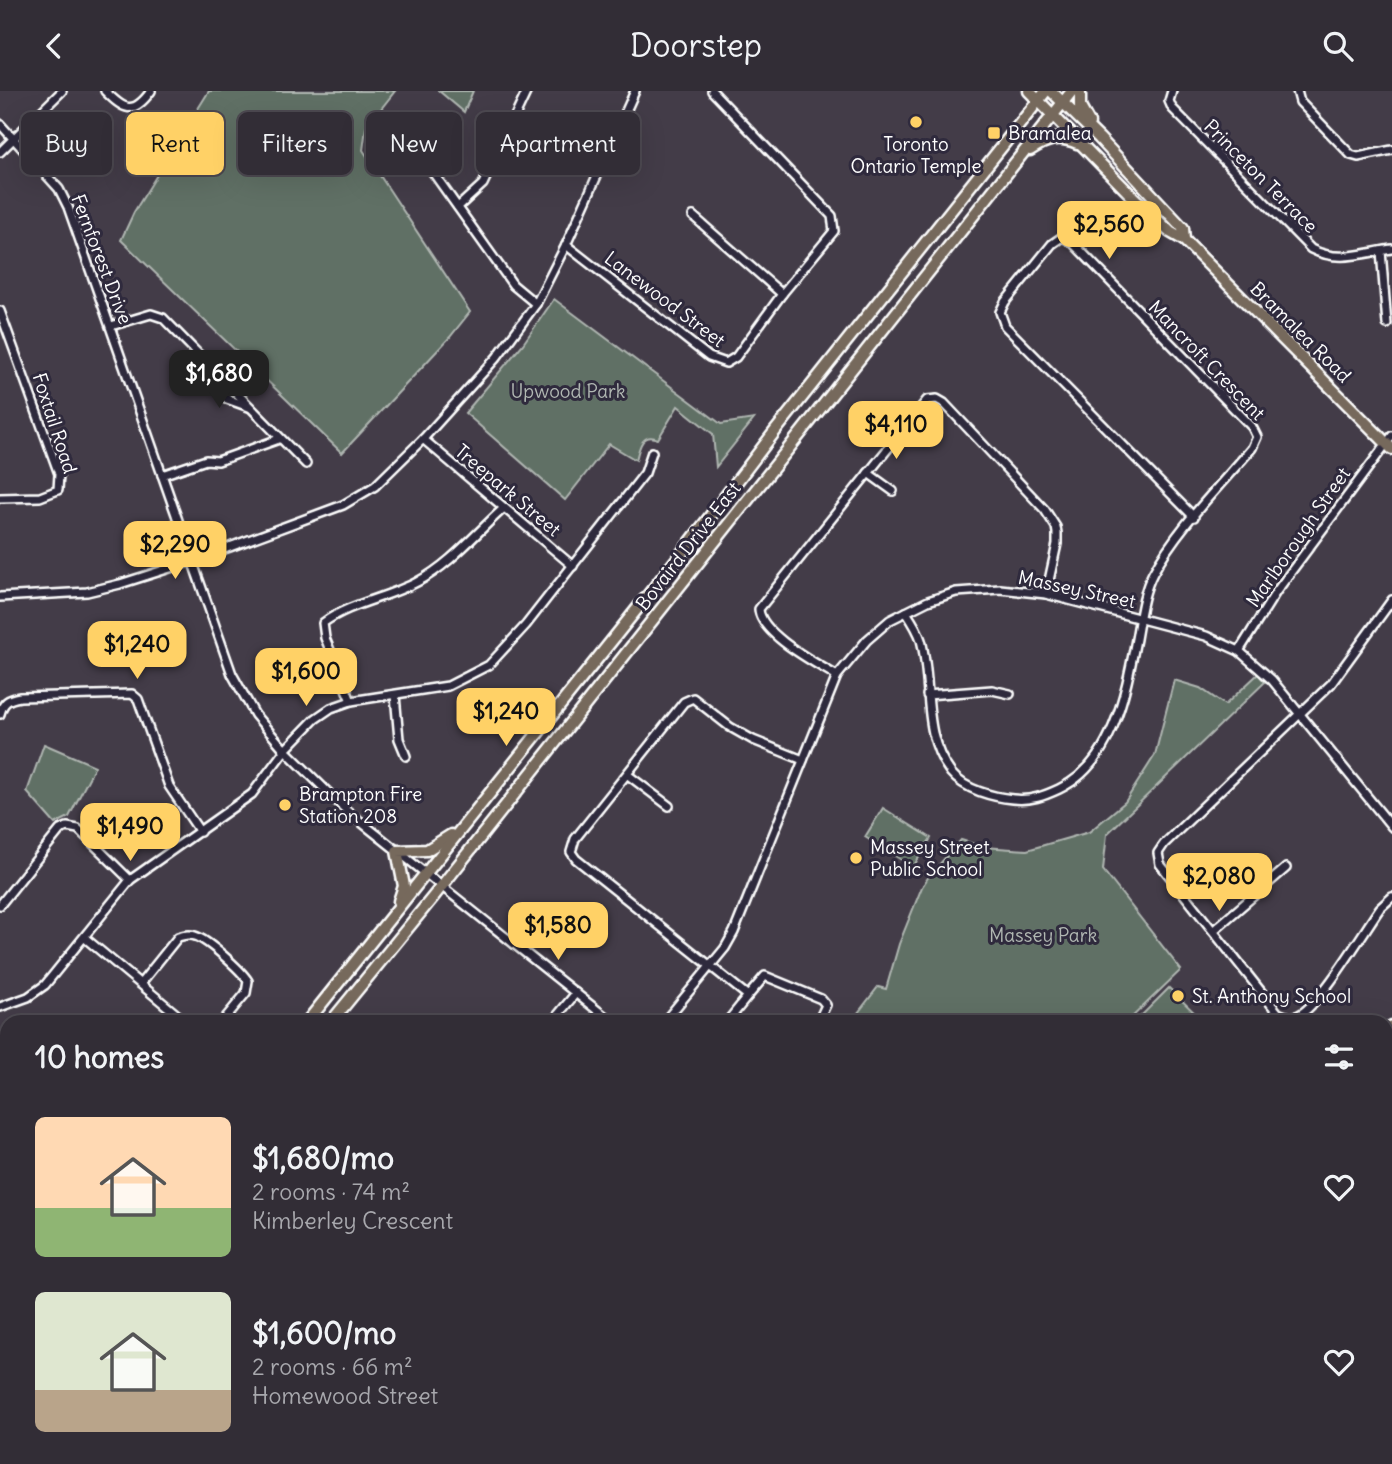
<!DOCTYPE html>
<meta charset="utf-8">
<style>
body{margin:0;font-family:Delius,sans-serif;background:#3d3942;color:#f1f3f6;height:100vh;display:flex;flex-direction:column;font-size:26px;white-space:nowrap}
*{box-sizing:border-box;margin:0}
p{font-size:23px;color:#a8a8ad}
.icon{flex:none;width:38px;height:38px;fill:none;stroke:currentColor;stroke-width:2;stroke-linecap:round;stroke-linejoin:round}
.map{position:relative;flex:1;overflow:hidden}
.drawer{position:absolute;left:0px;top:924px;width:1393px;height:450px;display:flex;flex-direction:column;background:#322d36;border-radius:21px 21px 0 0;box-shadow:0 7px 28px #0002,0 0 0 2px #4d4951}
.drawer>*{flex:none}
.top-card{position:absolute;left:21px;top:21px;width:700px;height:63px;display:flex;gap:14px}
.price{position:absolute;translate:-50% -60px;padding:0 16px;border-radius:14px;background:#ffd166;color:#111;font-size:23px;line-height:46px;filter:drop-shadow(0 2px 4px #0008)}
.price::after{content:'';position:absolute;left:50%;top:42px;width:21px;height:16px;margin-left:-10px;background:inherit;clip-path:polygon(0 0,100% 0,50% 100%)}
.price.active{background:#222;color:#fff}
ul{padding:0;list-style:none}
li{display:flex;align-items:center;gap:21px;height:175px;padding:0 35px}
li span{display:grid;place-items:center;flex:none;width:196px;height:140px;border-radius:10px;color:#555}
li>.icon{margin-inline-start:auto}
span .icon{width:84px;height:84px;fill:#fffc;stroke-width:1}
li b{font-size:30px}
h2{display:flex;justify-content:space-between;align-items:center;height:84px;padding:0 35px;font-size:30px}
.pill{padding:0 24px;border-radius:10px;background:#322d36;box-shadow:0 7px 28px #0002,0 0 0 2px #4d4951;font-size:24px;line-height:63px}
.pill.active{background:#ffd166;color:#111}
header{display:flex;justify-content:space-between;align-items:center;height:91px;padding:0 35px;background:#322d36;font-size:32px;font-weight:600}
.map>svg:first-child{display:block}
</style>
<header><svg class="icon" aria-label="back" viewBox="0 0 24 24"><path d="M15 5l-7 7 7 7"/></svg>Doorstep<svg class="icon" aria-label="search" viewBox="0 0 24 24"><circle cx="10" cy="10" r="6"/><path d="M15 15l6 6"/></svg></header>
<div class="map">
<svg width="1392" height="1373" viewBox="0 0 1392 1373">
<rect width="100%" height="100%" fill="#433c48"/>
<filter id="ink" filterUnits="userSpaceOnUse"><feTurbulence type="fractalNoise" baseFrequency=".0143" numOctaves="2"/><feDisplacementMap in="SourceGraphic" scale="14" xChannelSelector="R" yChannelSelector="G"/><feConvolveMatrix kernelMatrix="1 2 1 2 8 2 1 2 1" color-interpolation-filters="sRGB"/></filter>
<g filter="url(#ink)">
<!-- green -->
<g fill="#606f65" stroke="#b0b7b2" stroke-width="2">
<polygon points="209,0 395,0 366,37 363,59 470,221 450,246 342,362 121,149 134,121"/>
<polygon points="439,0 473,0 464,21"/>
<path d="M554,208L721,333L754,328L716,376L713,343L678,315L658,348C642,341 639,357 636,369L609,353L565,409L465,322L523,253Z"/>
<polygon points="1258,583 1265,591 1107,743 1103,779 1181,879 1127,931 851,931 878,896 886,898 899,853 922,796 929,785 961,749 984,756 1027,759 1089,741 1125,711 1155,664 1174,589 1200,597 1225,614"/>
<polygon points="44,653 95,675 69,726 55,733 27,701"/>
<polygon points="883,717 931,747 913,776 865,746"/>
<polygon points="1169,897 1201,928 1198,931 1135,931"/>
<polygon points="0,1118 7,1125 7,1277 0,1286"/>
<polygon points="447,1367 727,1367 728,1373 453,1373"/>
<polygon points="861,1367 1083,1367 1079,1373 853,1373"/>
<polygon points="1127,1367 1165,1367 1177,1373 1124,1373"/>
</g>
<!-- water -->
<polygon fill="#51607b" stroke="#97a0b0" stroke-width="2" points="0,1185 7,1191 7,1213 0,1220"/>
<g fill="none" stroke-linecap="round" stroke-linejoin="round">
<!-- stream -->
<polyline stroke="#97a0b0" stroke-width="2.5" points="528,1367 531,1373"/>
<!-- minor casing -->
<g stroke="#fff" stroke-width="12">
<g id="minor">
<path d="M105,0C124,19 133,25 151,0"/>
<path d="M1172,0L1169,10L1172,17L1311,158C1338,172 1363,162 1392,158"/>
<polyline points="1297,0 1300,11 1351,64 1358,66 1392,59"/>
<polyline points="0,33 59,98 68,116 232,583 255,624 285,659 346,719 612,931"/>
<polyline points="419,46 422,66 513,194 536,213"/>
<polyline points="0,61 62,0"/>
<polyline points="458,116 483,93 527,0"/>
<polyline points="693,125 782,203"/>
<polyline points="566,154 709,266 726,272 736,266 782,203 834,140 832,125 712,0"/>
<polyline points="1381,160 1387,233"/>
<polyline points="0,220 59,383 58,399 40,406 0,407"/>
<polyline points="111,235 151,223 163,227 306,373"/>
<polyline points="220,289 227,308 249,316"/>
<polyline points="423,348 573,475"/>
<polyline points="868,382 893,400"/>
<polyline points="162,384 206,369 218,370 279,348"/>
<polyline points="0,506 87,501 120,493 192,470 343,414 375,395 423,348 497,266 536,213 566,154 635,0"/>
<path d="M1392,509L1331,593L1164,753L1158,762L1160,773L1278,922C1285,925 1292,928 1299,924C1320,914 1364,840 1380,817L1392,806"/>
<path d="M906,521C912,530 918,539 921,549C933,594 921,643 951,682C965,699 993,706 1013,708C1031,710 1044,705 1059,698C1113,673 1126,600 1136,548C1140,526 1143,501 1153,482C1177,437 1219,396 1252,357L1257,346L1252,336L1072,151L1062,146L1052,153L1005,211L1000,221L1005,235L1194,426"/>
<polyline points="1239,560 1276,501 1392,345"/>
<path d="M837,585C816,572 760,543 759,518L927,309L937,308L944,312L1045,419L1056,436L1057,442V453L1046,503"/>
<polyline points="395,604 399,648 406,665"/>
<polyline points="927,604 992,599 1010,603"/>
<path d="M351,610L325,547L323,532C350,512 387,507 417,491C450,474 477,441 504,417"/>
<path d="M0,623C3,611 8,608 20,606L132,603L138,608L169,695L200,741"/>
<polyline points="803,669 753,649 730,636 693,607 684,611 575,748 571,761 576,768 748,905 765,885 821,908 826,914 818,931"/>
<polyline points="628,684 669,715"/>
<polyline points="0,814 60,739 67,736 78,738 130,789"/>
<polyline points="1214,839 1286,777"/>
<polyline points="85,847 186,931"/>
<path d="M141,892L178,846C184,844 190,843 195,845C208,849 241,879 248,890L246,902L222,931"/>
<polyline points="0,916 28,906 45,894 130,789 252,703 285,659 315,628 331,617 351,610 448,595 489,574 526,534 645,382 652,361"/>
<polyline points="432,931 446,931"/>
<polyline points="552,931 576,902"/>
<polyline points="664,931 725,857 734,841 837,585 867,549 890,529 928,510 956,501 1000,498 1046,503 1206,545 1239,560 1272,589 1392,736"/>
<polyline points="727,931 748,905"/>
<polyline points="0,986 7,994"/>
<polyline points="1386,1125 1392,1129"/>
<polyline points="1386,1208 1392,1211"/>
<polyline points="1386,1264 1392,1267"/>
<polyline points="1386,1350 1392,1331"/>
<polyline points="153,1367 159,1373"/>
<polyline points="306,1367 311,1373"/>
<polyline points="401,1367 408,1373"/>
<polyline points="758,1367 760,1373"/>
<polyline points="1276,1367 1285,1373"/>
<polyline points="77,1373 84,1367"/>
<polyline points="788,1373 797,1367"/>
<polyline points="1378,1373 1380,1367"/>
</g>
</g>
<!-- major casing -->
<g stroke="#fff" stroke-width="15">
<g id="major">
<polyline points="1029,0 1137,110 1170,141 1184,149 1392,358"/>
<polyline points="1051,0 1099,47 1183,137 1184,149"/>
<polyline points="1080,0 1080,16 1089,32"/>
<path d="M1030,59C1047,48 1058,44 1077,52"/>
<polyline points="399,810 404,795 397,760 427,759 451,744"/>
<polyline points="307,931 689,453 776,339 1046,0"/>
<polyline points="331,931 433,806 1072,0"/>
<polyline points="1386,941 1392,935"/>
<polyline points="0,1074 7,1080"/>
<polyline points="0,1103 7,1111"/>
<polyline points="0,1308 7,1300"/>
<polyline points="0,1342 7,1334"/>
<polyline points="253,1367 259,1373"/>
<polyline points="282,1367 288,1373"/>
<polyline points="1099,1373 1102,1367"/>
</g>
</g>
<!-- minor -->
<use href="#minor" stroke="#2f2a3d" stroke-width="7"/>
<!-- major -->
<use href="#major" stroke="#76695c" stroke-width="10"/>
</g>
</g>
<!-- markers -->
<g fill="#ffd166" stroke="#2f2a3d" stroke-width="2.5">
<circle cx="916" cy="31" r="7"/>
<rect x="987" y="35" width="14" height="14" rx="3.5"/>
<circle cx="285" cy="714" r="7"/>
<circle cx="856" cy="767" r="7"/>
<circle cx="1178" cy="905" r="7"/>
</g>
<g text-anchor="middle" stroke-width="6" stroke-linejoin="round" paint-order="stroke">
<!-- poi labels -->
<g font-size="19" fill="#fff" stroke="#2f2a3d" text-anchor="start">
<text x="1008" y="49">Bramalea</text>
<text x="916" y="60" text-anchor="middle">Toronto<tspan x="916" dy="22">Ontario Temple</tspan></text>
<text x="299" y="710">Brampton Fire<tspan x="299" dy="22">Station 208</tspan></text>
<text x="870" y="763">Massey Street<tspan x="870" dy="22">Public School</tspan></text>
<text x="1192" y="912">St. Anthony School</text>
</g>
<!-- street labels -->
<g font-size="19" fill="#fff" stroke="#2f2a3d">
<text transform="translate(1261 85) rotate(45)" y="7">Princeton Terrace</text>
<text transform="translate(102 168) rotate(69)" y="7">Fernforest Drive</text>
<text transform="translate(665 208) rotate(37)" y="7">Lanewood Street</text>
<text transform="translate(1301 241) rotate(45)" y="7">Bramalea Road</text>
<text transform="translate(1207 269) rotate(46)" y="7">Mancroft Crescent</text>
<text transform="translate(55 332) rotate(72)" y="7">Foxtail Road</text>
<text transform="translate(508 399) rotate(40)" y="7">Treepark Street</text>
<text transform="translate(1298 446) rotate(-55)" y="7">Marlborough Street</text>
<text transform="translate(688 455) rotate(-52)" y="7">Bovaird Drive East</text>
<text transform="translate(1077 498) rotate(12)" y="7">Massey Street</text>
</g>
<!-- park labels -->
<g font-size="19" fill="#b0b7b2" stroke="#2f2a3d">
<text x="568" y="307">Upwood Park</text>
<text x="1043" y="851">Massey Park</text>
</g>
</g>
</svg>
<b class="price" style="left:1109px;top:170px">$2,560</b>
<b class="price active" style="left:219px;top:319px">$1,680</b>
<b class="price" style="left:896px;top:370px">$4,110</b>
<b class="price" style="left:175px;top:490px">$2,290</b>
<b class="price" style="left:137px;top:590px">$1,240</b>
<b class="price" style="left:306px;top:617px">$1,600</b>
<b class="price" style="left:506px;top:657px">$1,240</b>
<b class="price" style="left:130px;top:772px">$1,490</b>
<b class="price" style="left:1219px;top:822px">$2,080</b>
<b class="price" style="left:558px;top:871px">$1,580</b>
<div class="top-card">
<a class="pill">Buy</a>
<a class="pill active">Rent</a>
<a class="pill">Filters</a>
<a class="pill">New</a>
<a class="pill">Apartment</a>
</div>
<section class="drawer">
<h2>10 homes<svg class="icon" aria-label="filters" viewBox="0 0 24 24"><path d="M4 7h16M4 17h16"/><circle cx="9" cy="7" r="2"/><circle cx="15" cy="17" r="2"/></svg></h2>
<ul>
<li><span style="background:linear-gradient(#ffd9b3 65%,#8fb573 0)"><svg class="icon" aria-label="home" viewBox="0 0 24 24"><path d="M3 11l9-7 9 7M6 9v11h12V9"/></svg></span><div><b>$1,680/mo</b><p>2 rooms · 74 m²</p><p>Kimberley Crescent</p></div><svg class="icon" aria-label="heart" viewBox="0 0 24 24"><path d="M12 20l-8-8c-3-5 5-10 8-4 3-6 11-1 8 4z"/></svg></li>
<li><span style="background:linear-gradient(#dfe7d0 70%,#b9a48a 0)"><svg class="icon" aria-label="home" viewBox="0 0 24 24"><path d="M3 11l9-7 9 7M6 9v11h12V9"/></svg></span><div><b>$1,600/mo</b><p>2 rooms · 66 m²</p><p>Homewood Street</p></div><svg class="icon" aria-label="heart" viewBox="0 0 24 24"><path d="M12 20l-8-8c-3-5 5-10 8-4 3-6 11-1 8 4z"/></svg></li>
</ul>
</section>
</div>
